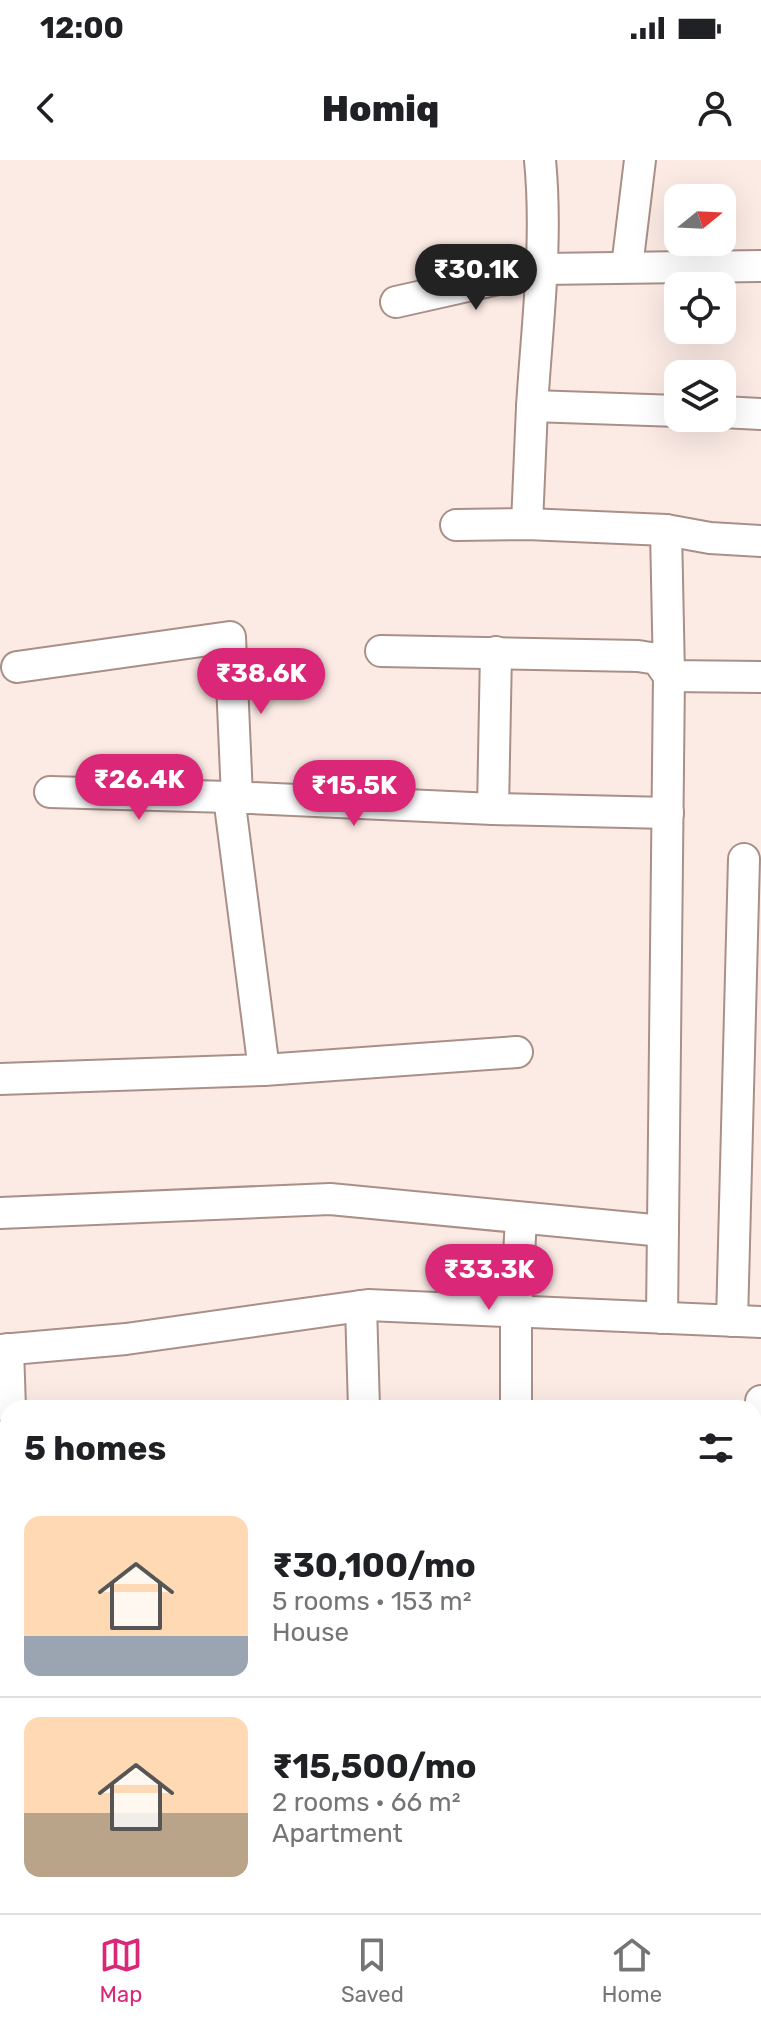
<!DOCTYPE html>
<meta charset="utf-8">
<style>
body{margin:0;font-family:Rubik,sans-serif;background:#f2f2f2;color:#202124;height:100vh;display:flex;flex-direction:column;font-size:30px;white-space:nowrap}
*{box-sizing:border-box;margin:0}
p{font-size:26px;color:#757577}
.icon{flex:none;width:44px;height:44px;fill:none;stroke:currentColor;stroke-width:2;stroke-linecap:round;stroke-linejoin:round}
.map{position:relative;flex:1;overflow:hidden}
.details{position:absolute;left:0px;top:1240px;width:762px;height:514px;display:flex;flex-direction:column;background:#fff;border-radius:24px 24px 0 0;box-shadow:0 8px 32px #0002}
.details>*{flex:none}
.needle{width:52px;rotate:72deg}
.buttons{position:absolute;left:664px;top:24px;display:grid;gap:16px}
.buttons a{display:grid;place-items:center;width:72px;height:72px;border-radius:16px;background:#fff;box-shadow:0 8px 32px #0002;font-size:40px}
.price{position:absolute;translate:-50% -68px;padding:0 18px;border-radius:28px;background:#db2777;color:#fff;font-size:26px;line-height:52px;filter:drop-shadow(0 2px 4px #0008)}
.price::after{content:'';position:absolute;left:50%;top:48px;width:24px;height:18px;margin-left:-12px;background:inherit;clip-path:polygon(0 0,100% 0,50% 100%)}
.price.current{background:#222;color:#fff}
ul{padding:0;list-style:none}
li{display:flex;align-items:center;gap:24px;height:200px;padding:0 24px}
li+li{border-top:2px solid #e0e0e0}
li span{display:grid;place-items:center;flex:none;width:224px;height:160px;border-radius:16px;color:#555}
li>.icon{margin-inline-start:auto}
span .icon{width:96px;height:96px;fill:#fffc;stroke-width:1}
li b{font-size:34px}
h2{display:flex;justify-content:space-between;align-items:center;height:96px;padding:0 24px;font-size:34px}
.status{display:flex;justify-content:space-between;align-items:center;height:56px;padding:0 40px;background:#fff;direction:ltr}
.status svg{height:22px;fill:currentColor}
header{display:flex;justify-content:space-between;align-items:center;height:104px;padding:0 24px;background:#fff;font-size:36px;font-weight:800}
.tab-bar{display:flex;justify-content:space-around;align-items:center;height:112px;border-top:2px solid #e0e0e0;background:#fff;font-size:22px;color:#757577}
.tab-bar a{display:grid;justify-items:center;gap:4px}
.tab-bar .current{color:#db2777}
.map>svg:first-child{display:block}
</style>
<div class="status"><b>12:00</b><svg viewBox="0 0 49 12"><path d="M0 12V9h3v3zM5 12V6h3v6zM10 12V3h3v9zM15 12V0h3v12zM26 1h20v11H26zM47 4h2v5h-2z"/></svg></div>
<header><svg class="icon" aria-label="back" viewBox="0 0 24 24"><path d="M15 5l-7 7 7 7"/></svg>Homiq<svg class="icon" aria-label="person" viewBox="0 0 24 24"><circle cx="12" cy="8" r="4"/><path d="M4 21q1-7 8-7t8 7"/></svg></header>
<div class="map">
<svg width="761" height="1753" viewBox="0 0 761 1753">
<rect width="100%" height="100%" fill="#fcebe5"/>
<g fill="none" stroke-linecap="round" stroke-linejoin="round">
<!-- minor casing -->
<g stroke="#a99087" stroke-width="34">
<g id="minor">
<polyline points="627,107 640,0"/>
<polyline points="396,142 543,109 761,106"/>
<polyline points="532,246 678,251"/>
<polyline points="722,252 761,254"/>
<path d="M527,364C529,325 530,286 532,247C537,164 548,83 540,0"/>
<polyline points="456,365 527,364 666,370 710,378 761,381"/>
<polyline points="381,491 638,496 657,499 669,516 761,517"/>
<polyline points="17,507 230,477 237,637"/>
<polyline points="50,632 229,637"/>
<polyline points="493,649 668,653"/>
<polyline points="264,910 229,637 493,649 496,492"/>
<polyline points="0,919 264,910 517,892"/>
<polyline points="0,1053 330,1039 663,1071"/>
<polyline points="361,1146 364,1248"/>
<polyline points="662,1158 669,516 666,370"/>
<polyline points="732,1161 744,699"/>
<polyline points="8,1189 10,1248"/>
<polyline points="0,1190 126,1179 368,1145 761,1162"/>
<polyline points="516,1248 516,1152 521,1058"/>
<polyline points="8,1415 4,1481 8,1642"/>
<polyline points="754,1611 761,1241"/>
<polyline points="754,1725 761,1726"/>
<polyline points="0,1739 8,1738"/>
<polyline points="244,1753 244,1746"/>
<polyline points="375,1753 376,1746"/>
<polyline points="514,1753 515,1746"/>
<polyline points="699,1753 701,1746"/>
</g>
</g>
<!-- minor -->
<use href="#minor" stroke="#fff" stroke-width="30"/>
</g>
</svg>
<div class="buttons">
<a><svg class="needle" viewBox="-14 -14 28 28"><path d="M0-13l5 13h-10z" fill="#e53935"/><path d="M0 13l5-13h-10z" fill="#757577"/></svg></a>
<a><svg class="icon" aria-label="locate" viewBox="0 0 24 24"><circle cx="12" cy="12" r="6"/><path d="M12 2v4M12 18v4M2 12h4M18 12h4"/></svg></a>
<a><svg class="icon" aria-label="layers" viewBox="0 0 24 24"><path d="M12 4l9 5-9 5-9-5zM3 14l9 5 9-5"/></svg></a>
</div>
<b class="price current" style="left:476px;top:152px">₹30.1K</b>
<b class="price" style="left:261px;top:556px">₹38.6K</b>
<b class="price" style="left:139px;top:662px">₹26.4K</b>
<b class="price" style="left:354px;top:668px">₹15.5K</b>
<b class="price" style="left:489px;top:1152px">₹33.3K</b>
<section class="details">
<h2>5 homes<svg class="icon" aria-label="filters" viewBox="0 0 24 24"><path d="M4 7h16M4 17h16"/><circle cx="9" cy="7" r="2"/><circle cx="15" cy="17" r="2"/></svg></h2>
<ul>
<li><span style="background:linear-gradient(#ffd9b3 75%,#9aa5b1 0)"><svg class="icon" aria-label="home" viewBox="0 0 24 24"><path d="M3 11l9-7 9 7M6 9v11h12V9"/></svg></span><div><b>₹30,100/mo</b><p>5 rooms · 153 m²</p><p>House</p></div></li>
<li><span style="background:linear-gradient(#ffd9b3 60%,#b9a48a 0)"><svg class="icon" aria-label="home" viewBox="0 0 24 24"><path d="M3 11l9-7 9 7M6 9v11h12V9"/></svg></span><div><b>₹15,500/mo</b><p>2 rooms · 66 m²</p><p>Apartment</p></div></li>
</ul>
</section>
</div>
<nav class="tab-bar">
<a class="current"><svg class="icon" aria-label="map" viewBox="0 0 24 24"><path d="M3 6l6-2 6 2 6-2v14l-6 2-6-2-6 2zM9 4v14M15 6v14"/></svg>Map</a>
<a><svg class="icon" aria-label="saved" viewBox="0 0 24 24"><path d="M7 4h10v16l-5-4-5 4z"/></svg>Saved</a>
<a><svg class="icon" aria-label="home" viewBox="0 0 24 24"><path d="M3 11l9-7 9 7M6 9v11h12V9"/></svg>Home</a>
</nav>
